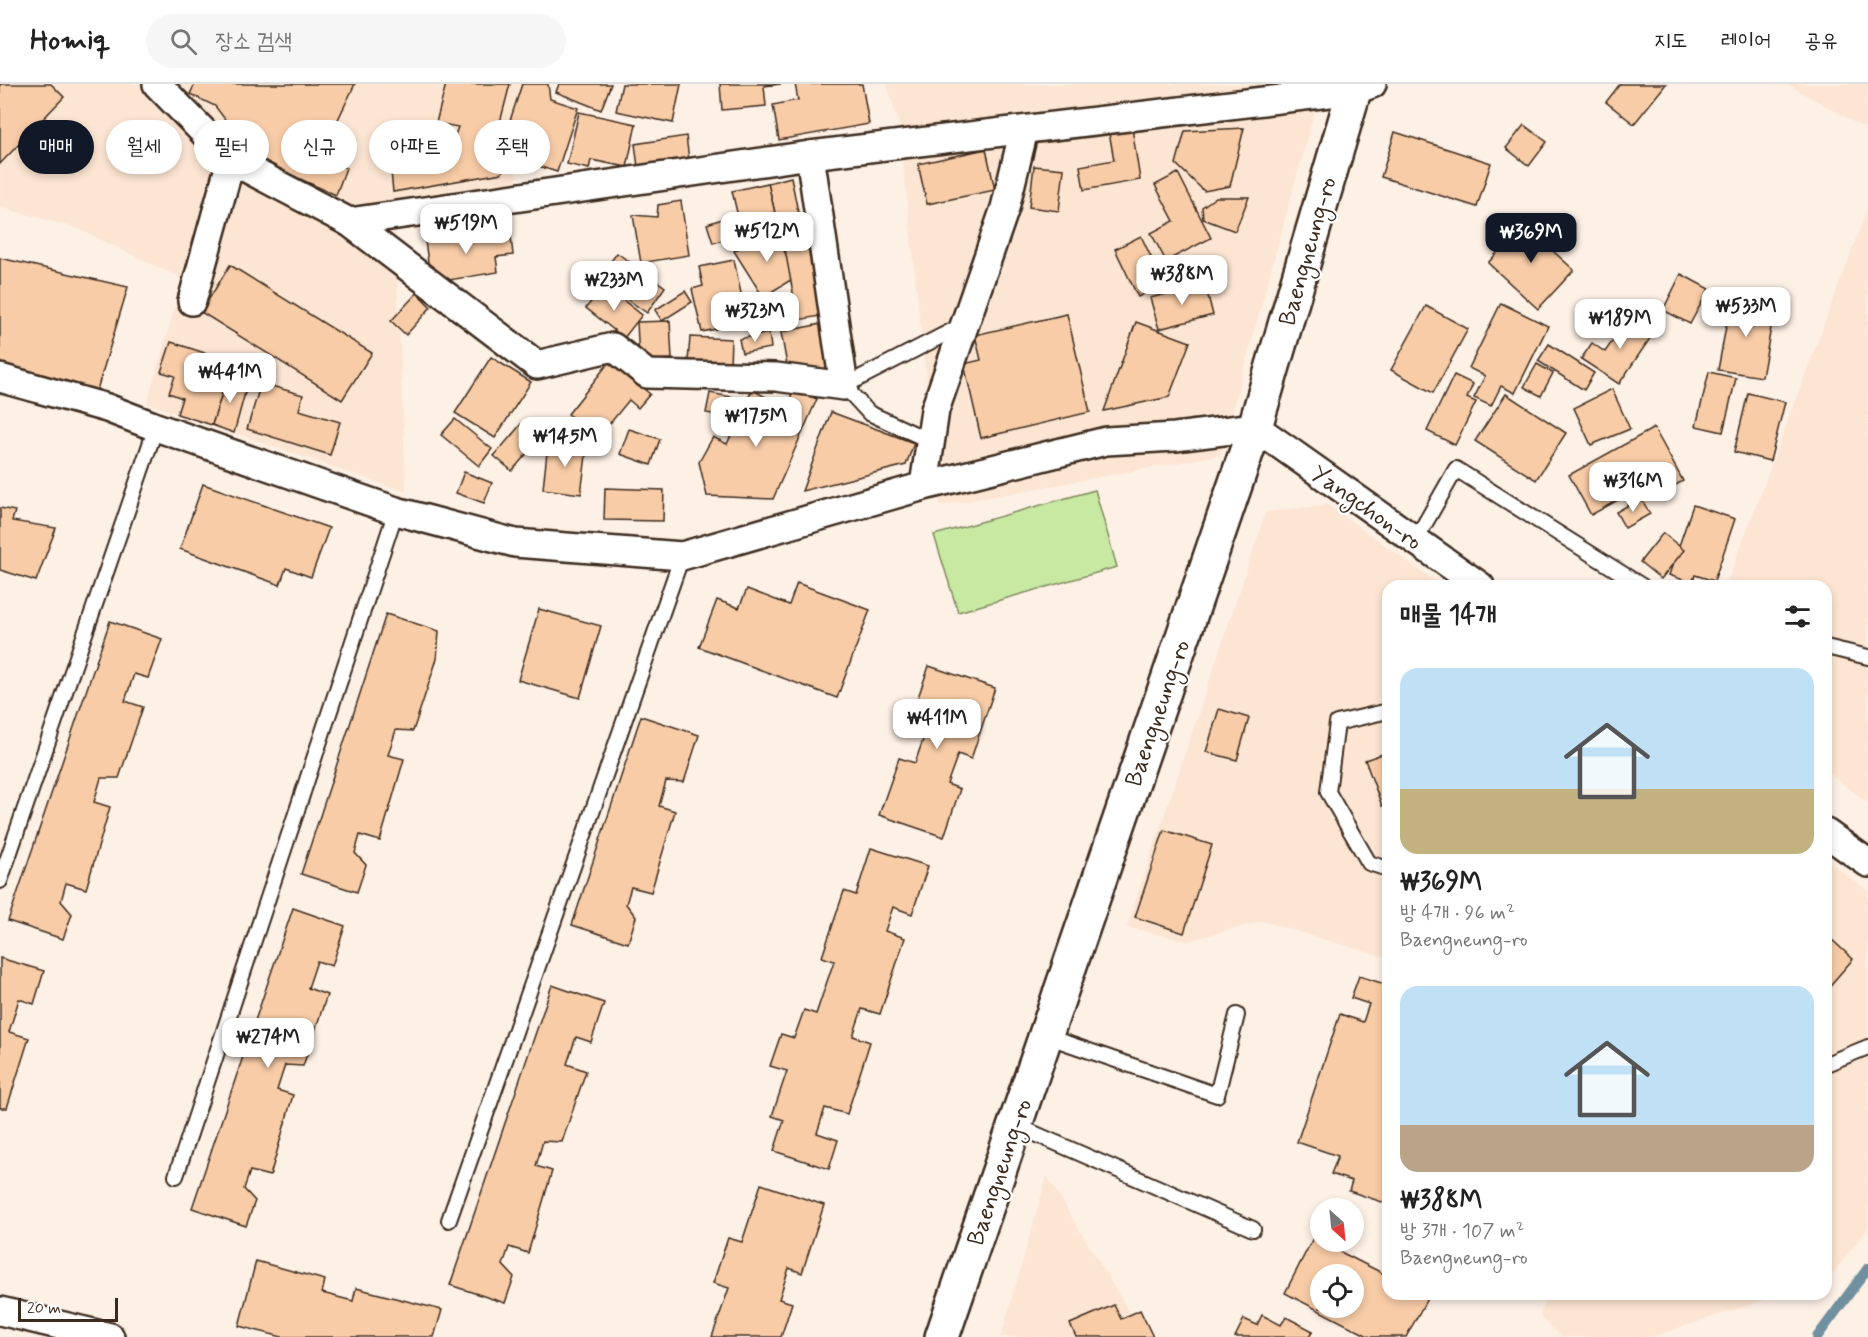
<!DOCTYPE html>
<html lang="ko">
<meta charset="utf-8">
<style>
body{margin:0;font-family:Mynerve,"Poor Story",sans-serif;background:#f6f6f6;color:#222;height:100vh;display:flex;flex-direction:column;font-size:22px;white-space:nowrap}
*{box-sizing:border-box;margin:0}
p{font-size:20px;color:#767676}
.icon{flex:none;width:33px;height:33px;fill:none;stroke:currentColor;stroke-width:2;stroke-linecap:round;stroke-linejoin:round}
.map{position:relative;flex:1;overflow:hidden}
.side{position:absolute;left:1382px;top:496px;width:450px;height:720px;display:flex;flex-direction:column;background:#fff;border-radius:18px;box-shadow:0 3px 9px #0003}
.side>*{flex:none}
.hud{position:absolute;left:18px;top:36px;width:570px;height:54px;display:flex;gap:12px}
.needle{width:39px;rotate:153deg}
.buttons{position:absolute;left:1310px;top:1114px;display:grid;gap:12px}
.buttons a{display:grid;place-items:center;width:54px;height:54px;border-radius:50%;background:#fff;box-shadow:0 3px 9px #0003;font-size:30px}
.scale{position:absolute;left:18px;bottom:15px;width:100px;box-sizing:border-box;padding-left:6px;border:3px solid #3b2a1e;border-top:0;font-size:16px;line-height:21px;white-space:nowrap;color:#3b2a1e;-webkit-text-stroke:4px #fff;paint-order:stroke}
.price{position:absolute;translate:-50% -51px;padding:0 14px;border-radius:12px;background:#fff;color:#222;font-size:20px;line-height:39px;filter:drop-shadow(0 2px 3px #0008)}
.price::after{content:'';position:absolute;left:50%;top:36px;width:18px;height:14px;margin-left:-9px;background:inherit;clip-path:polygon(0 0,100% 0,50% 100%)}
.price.selected{background:#111827;color:#fff}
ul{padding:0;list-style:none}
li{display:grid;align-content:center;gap:12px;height:318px;padding:0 18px}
li span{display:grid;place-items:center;height:186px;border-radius:18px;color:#555}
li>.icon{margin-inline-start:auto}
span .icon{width:108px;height:108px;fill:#fffc;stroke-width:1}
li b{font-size:26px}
h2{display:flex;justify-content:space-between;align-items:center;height:72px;padding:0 18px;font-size:26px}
.pill{padding:0 21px;border-radius:27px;background:#fff;box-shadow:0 3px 9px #0003;font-size:21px;line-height:54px}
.pill.selected{background:#111827;color:#fff}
header{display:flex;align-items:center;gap:36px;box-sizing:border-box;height:84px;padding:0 30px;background:#fff;border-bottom:2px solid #e0e0e0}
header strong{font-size:28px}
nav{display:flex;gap:33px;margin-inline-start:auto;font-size:21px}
.search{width:420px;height:54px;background:#f6f6f6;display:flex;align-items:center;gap:15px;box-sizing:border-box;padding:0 21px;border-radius:33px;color:#767676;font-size:22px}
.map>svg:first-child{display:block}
</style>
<header>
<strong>Homiq</strong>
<div class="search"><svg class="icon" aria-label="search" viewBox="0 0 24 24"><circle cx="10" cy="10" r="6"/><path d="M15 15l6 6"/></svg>장소 검색</div>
<nav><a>지도</a><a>레이어</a><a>공유</a></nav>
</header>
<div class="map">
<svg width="1868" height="1253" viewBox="0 0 1868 1253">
<rect width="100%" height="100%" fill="#fdf0e5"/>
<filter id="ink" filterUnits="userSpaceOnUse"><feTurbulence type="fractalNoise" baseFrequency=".0167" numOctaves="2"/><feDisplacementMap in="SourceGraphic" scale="12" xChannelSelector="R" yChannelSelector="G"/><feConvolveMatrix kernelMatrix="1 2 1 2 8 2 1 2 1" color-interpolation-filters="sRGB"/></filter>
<g filter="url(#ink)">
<!-- built -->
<g fill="#fce5d2">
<polygon points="0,0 527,0 512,134 395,145 406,408 147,319 183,195 77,144 0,123"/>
<polygon points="887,0 1322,0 1220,371 940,422 899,40"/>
<polygon points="1785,0 1868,0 1868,46 1791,2"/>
<polygon points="1868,123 1868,719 1826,687 1826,502 1726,502"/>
<polygon points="1328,421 1442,502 1388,502 1387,874 1262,837 1187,857 1127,843 1266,428"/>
<polygon points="1826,776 1868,807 1868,1144 1829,1194 1826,1196"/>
<polygon points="1047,1092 1144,1253 1001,1253"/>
<polygon points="1547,1210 1780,1210 1780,1211 1651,1253 1562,1253 1540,1233"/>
</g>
<!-- green -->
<polygon fill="#c7e9a2" stroke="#818a60" stroke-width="1.5" points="1095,406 1117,483 958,528 934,451"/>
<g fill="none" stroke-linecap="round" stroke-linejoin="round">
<!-- stream -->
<polyline stroke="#70909f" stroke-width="10" points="1817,1253 1868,1184"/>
</g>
<!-- building -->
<g fill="#f8cca7" stroke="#3b2a1e" stroke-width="1.5" fill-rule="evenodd">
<polygon points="0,0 51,0 64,13 0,80"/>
<polygon points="195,0 355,0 320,73 346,84 336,111 255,75 215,22 190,10"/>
<polygon points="446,0 510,0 496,54 512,58 502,89 393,108 390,77 450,64 458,43 436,39"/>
<polygon points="522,0 548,0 550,15 578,24 557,88 513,74 520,53 506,49"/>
<polygon points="559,0 611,0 601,26 556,8"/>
<polygon points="622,0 681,0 673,39 616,27"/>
<polygon points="720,0 781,0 764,2 766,22 722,26"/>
<polygon points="795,0 862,0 869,40 779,56 773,21 798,16"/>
<polygon points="1620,0 1666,0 1634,40 1606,18"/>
<polygon points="579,28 636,40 627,83 591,76 589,85 567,80"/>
<polygon points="1524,41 1547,58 1529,82 1506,64"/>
<polygon points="1132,44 1140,96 1084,106 1080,82 1114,76 1109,48"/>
<polygon points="1244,44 1230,102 1204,107 1176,80 1185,47"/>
<polygon points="1395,48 1491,79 1477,123 1381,93"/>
<polygon points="686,52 689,76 638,83 635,60"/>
<polygon points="986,65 995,106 927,120 918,80"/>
<polygon points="1034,82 1064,85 1059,127 1029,123"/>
<polygon points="1178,89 1211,154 1166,177 1151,149 1174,137 1155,101"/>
<polygon points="791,93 799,133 777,138 768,99"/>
<polygon points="768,99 775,129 739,137 732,107"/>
<polygon points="1216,113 1249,113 1235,147 1203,135 1202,123"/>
<polygon points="681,117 689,171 641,179 633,131 657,133 658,121"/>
<polygon points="737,130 743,150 713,159 707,140"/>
<polygon points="1530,132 1550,150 1543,158 1574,186 1538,225 1488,179"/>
<polygon points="770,144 799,191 763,213 734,167"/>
<polygon points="496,146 497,154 511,152 513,171 496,173 498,188 431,199 425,157"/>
<polygon points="807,147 820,232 798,236 782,149"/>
<polygon points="1141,152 1164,200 1138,213 1115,165"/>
<polygon points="617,169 665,203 647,229 598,195"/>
<polygon points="0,174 128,203 97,306 0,280"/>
<polygon points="734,176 747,238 702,248 692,205 703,202 699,183"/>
<polygon points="230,181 372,269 342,316 201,228"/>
<polygon points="1681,190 1709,205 1690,240 1663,226"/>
<polygon points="1205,200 1213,231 1159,245 1150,214"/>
<polygon points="604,201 642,231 624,254 586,224"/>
<polygon points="685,207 692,218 662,237 655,226"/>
<polygon points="417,209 431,223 406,251 391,237"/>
<polygon points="1731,215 1775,222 1762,293 1718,286"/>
<polygon points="1501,219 1548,242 1515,309 1501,302 1491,322 1474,314 1485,292 1469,284"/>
<polygon points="1426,222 1468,245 1433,309 1391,286"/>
<polygon points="1067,230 1090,328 981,354 964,280 981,276 975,251"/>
<polygon points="1631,230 1655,247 1619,300 1581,275 1592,259 1605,268"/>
<polygon points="670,237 672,275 639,277 637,238"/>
<polygon points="1136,238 1190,258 1169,313 1104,327"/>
<polygon points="821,240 830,284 789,292 781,248"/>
<polygon points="769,249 771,264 742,269 739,255"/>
<polygon points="690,253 731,255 730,281 688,278"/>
<polygon points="171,258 248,283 248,298 228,291 212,341 177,330 182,314 169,309 175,292 161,288"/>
<polygon points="1549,260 1594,289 1584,306 1538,277"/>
<polygon points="491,273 531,298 495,354 455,329"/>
<polygon points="610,277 650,310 638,324 629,316 598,354 568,330"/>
<polygon points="1537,280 1553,289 1541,312 1524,303"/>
<polygon points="1709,288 1736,294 1723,348 1696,342"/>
<polygon points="228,291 248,298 234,349 212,341"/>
<polygon points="1454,291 1473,300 1467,314 1476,318 1455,361 1427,347"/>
<polygon points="261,299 303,311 299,326 340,338 330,371 247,345"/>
<polygon points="1612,305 1630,345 1591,361 1574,324"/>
<polygon points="752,306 786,323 794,306 817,315 773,415 707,412 699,378 713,353 727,360"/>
<polygon points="710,309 737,314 734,334 706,329"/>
<polygon points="1748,309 1785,318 1770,377 1734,368"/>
<polygon points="1506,310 1566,349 1536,396 1475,357"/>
<polygon points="831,328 914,359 906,381 802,407"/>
<polygon points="455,335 492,365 479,382 441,351"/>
<polygon points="522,339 540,354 512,387 494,372"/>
<polygon points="1654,344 1683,397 1652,414 1645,401 1591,431 1569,391"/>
<polygon points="629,345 660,355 651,381 620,370"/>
<polygon points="548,359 587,364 581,410 543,405"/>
<polygon points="464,388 492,399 484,419 456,409"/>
<polygon points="203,400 329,444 311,493 286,484 280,501 180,465"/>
<polygon points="605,404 664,406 663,437 604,436"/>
<polygon points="1641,414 1650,430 1625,444 1616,428"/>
<polygon points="1693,421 1735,435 1714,497 1695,491 1692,499 1669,491"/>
<polygon points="0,424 15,427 12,437 56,444 36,497 0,486"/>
<polygon points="1663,449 1684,466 1661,495 1640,478"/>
<polygon points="797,499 870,526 837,614 699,563 717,516 739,524 747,505 789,521"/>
<polygon points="539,525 601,542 580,614 518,596"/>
<polygon points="386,530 439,547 437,575 413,647 396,646 388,671 404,675 380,757 360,751 355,769 366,781 357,808 301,790"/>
<polygon points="110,537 162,555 148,594 134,590 125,617 143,623 119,694 101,694 94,718 110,723 86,805 66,799 61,817 72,830 63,855 8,837"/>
<polygon points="929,582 995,604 971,675 958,670 947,700 960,705 944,753 879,731 899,674 915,679 925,650 907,645"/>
<polygon points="1219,625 1249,634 1237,676 1206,668"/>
<polygon points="641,632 699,651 684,698 666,697 659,722 675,727 651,808 631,803 626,820 636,833 628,859 572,841"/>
<polygon points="1388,668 1388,720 1382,722 1365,676"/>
<polygon points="1164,746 1212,761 1184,849 1135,833"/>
<polygon points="871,764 928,782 912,830 893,823 885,847 905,854 880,930 862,925 853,952 870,958 847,1030 825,1024 817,1049 838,1056 829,1085 774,1067 784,1036 772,1032 787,987 770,982 781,950 794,954 804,926 816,930 834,877 822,873 844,807 856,811"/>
<polygon points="293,824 345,842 332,882 317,877 308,904 327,911 303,982 285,981 277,1006 293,1011 270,1092 250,1087 244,1105 255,1117 246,1142 192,1124"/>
<polygon points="1830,854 1853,875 1826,906 1826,859"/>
<polygon points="0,874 44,887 34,920 19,915 9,948 29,954 7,1024 0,1024"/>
<polygon points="1359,892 1388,901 1388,1120 1349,1107 1352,1097 1331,1090 1338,1072 1297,1058 1340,930 1363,938 1369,920 1351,914"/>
<polygon points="552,901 604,919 591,958 576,953 567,980 586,987 562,1058 543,1057 536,1082 552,1087 528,1169 509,1163 503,1181 514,1193 505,1219 450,1201"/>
<polygon points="761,1100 824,1121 802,1189 789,1184 779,1215 792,1219 781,1253 712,1253 729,1204 713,1199 728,1154 742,1158"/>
<path d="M1313,1154L1388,1192V1210H1424L1428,1213L1406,1253H1370L1285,1209ZM1320,1191H1353V1224H1320Z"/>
<polygon points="256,1177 325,1196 322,1209 353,1217 356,1204 442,1226 434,1253 282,1253 239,1242"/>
<polygon points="1114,1221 1121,1235 1140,1226 1153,1253 1076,1253 1070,1240"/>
<polygon points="1262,1231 1281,1241 1286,1233 1313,1247 1309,1253 1235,1253 1244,1235 1257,1241"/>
</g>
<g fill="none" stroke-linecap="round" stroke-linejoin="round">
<!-- lane casing -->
<g stroke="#3b2a1e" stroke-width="18">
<g id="lane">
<polyline points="930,357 869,329 844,302 963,241"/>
<polyline points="1415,457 1456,385 1642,502"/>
<polyline points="1826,563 1868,573"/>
<polyline points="1388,627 1337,639 1328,708 1369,779 1388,785"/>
<polyline points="0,797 156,343"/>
<polyline points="1046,952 1217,1011 1237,931"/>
<polyline points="1826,980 1868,963"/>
<polyline points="1015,1041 1253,1145"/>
<polyline points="176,1092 396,427"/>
<polyline points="449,1136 682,472"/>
</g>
</g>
<!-- street casing -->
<g stroke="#3b2a1e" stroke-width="32">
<g id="street">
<polyline points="157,0 231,76 349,138 810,71 1355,6 1372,0"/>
<polyline points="349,138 537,281 613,263 647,290 776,293 844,302 810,71"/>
<polyline points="192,217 231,76"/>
<polyline points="0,294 107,324 156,343 396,427 515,459 682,472 924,402 1106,357 1175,353 1255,343 1480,502"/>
<polyline points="924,402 935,326 1005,124 1024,46"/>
<polyline points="1826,749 1868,779"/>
<polyline points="0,1227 110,1253"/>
</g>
</g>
<!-- secondary casing -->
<g stroke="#3b2a1e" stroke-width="38">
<polyline id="secondary" points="942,1253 1255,343 1356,0"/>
</g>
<!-- lane -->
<use href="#lane" stroke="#fff" stroke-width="14"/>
<!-- street -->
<use href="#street" stroke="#fff" stroke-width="27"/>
<!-- secondary -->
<use href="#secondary" stroke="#fff" stroke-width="33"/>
</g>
</g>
<g text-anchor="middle" stroke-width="4.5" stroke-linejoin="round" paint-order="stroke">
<!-- street labels -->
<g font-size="24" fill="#3b2a1e" stroke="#fff">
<text transform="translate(1307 167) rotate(-74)" y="8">Baengneung-ro</text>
<text transform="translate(1367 423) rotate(35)" y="8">Yangchon-ro</text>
<text transform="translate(1157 629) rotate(-71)" y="8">Baengneung-ro</text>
<text transform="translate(999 1088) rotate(-71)" y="8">Baengneung-ro</text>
</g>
</g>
</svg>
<div class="buttons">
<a><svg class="needle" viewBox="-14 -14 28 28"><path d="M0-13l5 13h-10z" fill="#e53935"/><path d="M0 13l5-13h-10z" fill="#767676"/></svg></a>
<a><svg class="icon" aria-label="locate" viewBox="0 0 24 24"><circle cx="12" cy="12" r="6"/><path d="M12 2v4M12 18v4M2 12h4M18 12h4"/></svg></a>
</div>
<div class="scale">20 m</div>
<b class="price" style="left:466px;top:171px">₩519M</b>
<b class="price" style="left:767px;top:179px">₩512M</b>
<b class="price selected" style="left:1531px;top:180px">₩369M</b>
<b class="price" style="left:1182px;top:222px">₩388M</b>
<b class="price" style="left:614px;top:228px">₩233M</b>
<b class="price" style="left:1746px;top:254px">₩533M</b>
<b class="price" style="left:755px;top:259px">₩323M</b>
<b class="price" style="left:1620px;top:266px">₩189M</b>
<b class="price" style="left:230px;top:320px">₩441M</b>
<b class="price" style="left:756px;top:364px">₩175M</b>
<b class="price" style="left:565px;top:384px">₩145M</b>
<b class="price" style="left:1633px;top:429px">₩316M</b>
<b class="price" style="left:937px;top:666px">₩411M</b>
<b class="price" style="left:268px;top:985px">₩274M</b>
<div class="hud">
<a class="pill selected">매매</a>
<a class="pill">월세</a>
<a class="pill">필터</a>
<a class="pill">신규</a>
<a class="pill">아파트</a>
<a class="pill">주택</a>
</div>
<section class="side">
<h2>매물 14개<svg class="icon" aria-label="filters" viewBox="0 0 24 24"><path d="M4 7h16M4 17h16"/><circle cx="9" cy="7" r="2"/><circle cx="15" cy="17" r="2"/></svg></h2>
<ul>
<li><span style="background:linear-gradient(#bfe0f5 65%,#c2b280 0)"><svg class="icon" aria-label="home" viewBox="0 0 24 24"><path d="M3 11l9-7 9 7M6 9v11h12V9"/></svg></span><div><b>₩369M</b><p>방 4개 · 96 m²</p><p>Baengneung-ro</p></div></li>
<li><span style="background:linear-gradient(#bfe0f5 75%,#b9a48a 0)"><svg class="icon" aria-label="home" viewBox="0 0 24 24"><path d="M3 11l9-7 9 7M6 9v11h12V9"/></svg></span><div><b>₩388M</b><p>방 3개 · 107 m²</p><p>Baengneung-ro</p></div></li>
</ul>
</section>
</div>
